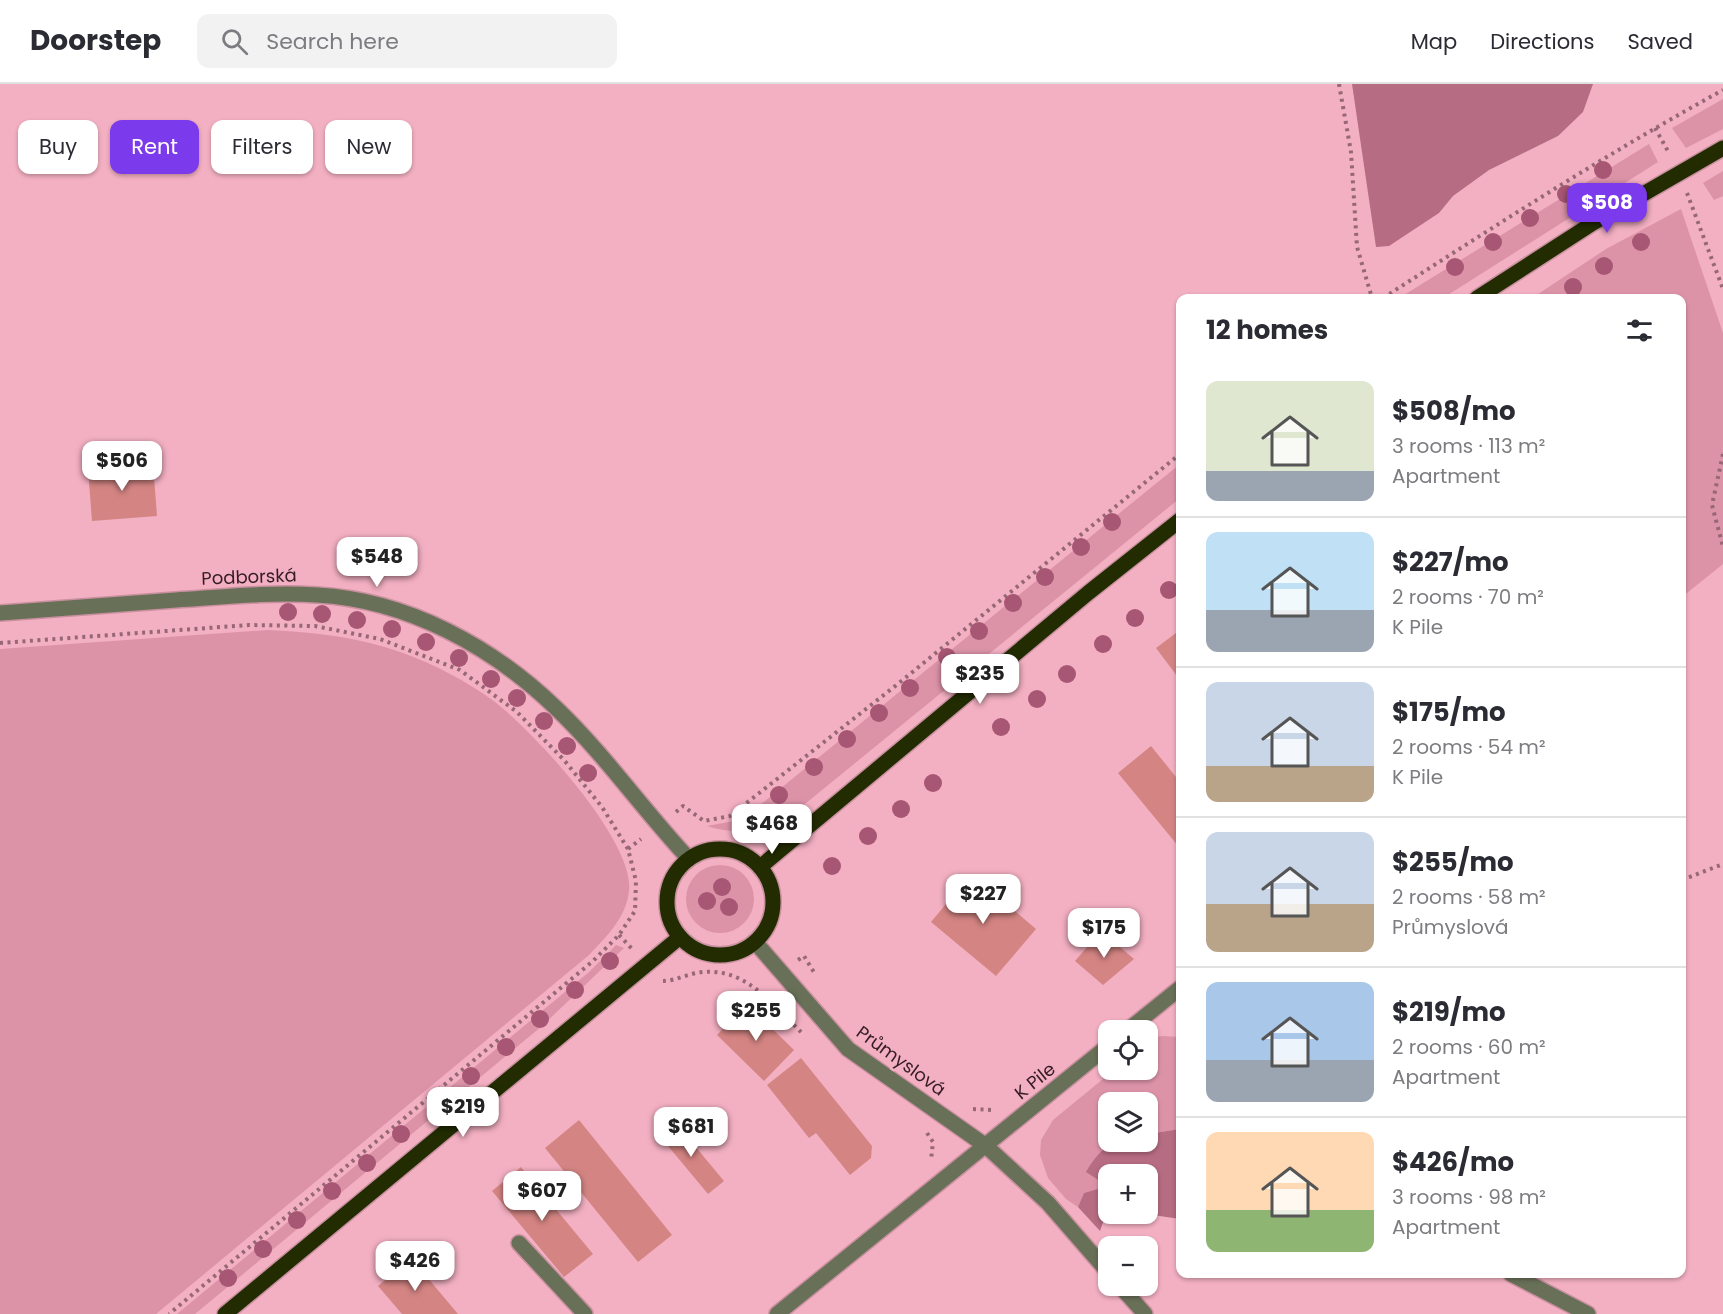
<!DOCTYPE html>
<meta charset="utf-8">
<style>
body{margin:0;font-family:Poppins,sans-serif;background:#f2f2f3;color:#2b2b33;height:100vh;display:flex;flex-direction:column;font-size:22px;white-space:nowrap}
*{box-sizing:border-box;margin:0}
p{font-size:20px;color:#7c7c81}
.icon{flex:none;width:33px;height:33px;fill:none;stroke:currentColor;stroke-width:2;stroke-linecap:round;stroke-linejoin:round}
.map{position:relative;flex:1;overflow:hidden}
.details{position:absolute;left:1176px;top:210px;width:510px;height:984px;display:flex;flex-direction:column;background:#fff;border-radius:12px;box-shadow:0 2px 4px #0004}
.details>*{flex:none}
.hud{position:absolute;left:18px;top:36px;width:570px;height:54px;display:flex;gap:12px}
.controls{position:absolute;left:1098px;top:936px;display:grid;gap:12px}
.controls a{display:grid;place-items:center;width:60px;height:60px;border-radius:12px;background:#fff;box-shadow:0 2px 4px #0004;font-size:30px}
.price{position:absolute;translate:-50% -51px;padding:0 14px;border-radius:12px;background:#fff;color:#222;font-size:20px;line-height:39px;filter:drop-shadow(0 2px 3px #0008)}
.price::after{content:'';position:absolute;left:50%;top:36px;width:18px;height:14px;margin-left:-9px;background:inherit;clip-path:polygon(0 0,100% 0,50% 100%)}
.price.on{background:#7c3aed;color:#fff}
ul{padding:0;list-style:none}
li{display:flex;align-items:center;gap:18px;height:150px;padding:0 30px}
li+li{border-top:2px solid #e1e1e2}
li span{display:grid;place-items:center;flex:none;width:168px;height:120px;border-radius:12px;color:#555}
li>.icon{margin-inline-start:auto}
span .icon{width:72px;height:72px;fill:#fffc;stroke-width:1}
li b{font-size:26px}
h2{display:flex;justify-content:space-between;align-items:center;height:72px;padding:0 30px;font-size:26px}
.pill{padding:0 21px;border-radius:12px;background:#fff;box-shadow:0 2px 4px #0004;font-size:21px;line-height:54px}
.pill.on{background:#7c3aed;color:#fff}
header{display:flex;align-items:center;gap:36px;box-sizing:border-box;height:84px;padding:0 30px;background:#fff;border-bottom:2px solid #e1e1e2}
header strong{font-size:28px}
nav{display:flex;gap:33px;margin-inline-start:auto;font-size:21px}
.search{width:420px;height:54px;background:#f2f2f3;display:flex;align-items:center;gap:15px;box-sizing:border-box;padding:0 21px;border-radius:12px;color:#7c7c81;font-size:22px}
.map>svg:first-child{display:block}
</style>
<header>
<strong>Doorstep</strong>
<div class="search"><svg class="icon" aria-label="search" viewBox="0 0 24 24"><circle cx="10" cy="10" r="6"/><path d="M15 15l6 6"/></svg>Search here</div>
<nav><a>Map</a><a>Directions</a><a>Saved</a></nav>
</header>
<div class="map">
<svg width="1723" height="1230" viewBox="0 0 1723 1230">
<rect width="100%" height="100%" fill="#f3b0c2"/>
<!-- green -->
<g fill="#dc93a8">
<polygon points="1723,15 1723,45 1686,64 1672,44"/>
<polygon points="1649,60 1658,78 1443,214 1399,214"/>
<polygon points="1723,87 1723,112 1714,116 1703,99"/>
<polygon points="1681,125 1723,249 1723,480 1682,513 1682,214 1532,214 1606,165"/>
<path d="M1180,380V414L800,724C767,745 746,754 707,742L734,737L749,730Z"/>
<path d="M268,546C314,548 359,553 403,569C434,580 468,598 495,618C534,648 635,757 629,807C626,834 607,852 589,871L156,1230H0V565Z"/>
<circle cx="720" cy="815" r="34"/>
<polygon points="616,861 624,864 542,942 195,1230 177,1230 589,888"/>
<polygon points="1163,952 1180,953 1180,1045 1148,1050 1148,1018 1108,1018 1108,1058 1117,1058 1107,1061 1104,1103 1084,1109 1078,1123 1066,1115 1048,1094 1040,1071 1041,1056 1053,1036 1114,986 1148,986 1148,958 1154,953"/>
</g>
<!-- forest -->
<g fill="#b66c82">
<polygon points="1352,0 1593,0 1583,28 1558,52 1489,86 1453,112 1439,129 1389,162 1376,163"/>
<path d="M1180,1045V1135L1146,1130L1148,1090H1108V1124L1100,1147L1078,1123L1084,1109L1104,1103L1103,1099L1086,1088C1105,1057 1112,1058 1148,1058V1050Z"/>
</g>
<!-- building -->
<g fill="#d48583">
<polygon points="153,380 157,432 92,437 88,385"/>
<polygon points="1180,546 1180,596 1156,564"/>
<polygon points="1151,662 1180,698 1179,763 1118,689"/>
<polygon points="971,790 1036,845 996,892 931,838"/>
<polygon points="1101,847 1134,875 1103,901 1075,877"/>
<polygon points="747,920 794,966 764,997 717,951"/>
<polygon points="801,974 872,1062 871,1074 850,1091 816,1049 809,1054 767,1001"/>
<polygon points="579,1036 672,1151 638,1178 545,1064"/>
<polygon points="674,1037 724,1097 708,1110 658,1050"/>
<polygon points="521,1083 593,1170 564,1193 492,1107"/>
<polygon points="411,1174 458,1230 402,1230 378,1202"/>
</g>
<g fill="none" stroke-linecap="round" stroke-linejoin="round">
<!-- minor casing -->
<g stroke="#c9909f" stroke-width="18">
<g id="minor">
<path d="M0,529C59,525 118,520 176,516C223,513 270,508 317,511C408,516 493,563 557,625C606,672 643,726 689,775"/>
<polyline points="755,858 848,965 986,1062 1048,1119 1108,1188"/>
<polyline points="1128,946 1180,904"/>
<polyline points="519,1159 585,1230"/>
<polyline points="1511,1190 1588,1230"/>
<polyline points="1120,1202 1145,1230"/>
<polyline points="777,1230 1108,962"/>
</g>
</g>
<!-- major casing -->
<g stroke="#c9909f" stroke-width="18">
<g id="major">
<polyline points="1477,214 1593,139 1723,64"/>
<circle cx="720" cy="818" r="53"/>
<polyline points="760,783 1088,509 1180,436"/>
<polyline points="225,1230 680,853"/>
</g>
</g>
<!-- path -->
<g stroke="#966875" stroke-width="4" stroke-dasharray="3 4.5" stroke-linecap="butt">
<polyline points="1339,0 1351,68 1357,163 1372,214"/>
<polyline points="1655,44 1669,69"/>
<polyline points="1687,109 1723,205"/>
<path d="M1383,214C1495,142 1606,70 1723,6"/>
<polyline points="1723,370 1712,421 1723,463"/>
<polyline points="0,559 249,541 315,542 380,555 460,586 517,628 564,676 602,723 628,765 636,797 635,827 619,851 593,877 169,1230"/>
<polyline points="676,728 683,722 704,737 730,732 899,599 1180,370"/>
<polyline points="628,765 641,755"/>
<polyline points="1682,796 1723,780"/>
<polyline points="619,851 633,866"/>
<polyline points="798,876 804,872 815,890"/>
<path d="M663,897C675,897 689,889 703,888C747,884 774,922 802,949"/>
<polyline points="973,1025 993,1026"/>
<polyline points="927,1049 933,1058 931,1076"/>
</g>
<!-- minor -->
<use href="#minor" stroke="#697058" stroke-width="15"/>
<!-- major -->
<use href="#major" stroke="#222c00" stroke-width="15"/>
</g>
<!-- trees -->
<g fill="#a75674">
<circle cx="1603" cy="86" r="9"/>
<circle cx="1566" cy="110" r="9"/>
<circle cx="1530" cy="134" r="9"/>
<circle cx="1493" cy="158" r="9"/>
<circle cx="1641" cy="158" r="9"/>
<circle cx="1604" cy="182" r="9"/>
<circle cx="1455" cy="183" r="9"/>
<circle cx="1573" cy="203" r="9"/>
<circle cx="1112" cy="438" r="9"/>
<circle cx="1081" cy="463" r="9"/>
<circle cx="1045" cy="493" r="9"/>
<circle cx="1169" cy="506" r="9"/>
<circle cx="1013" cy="519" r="9"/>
<circle cx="288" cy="528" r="9"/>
<circle cx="322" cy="530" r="9"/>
<circle cx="1135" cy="534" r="9"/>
<circle cx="357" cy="536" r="9"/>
<circle cx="392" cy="545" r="9"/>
<circle cx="979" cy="547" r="9"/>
<circle cx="426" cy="558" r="9"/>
<circle cx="1103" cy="560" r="9"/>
<circle cx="947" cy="573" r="9"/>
<circle cx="459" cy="574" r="9"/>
<circle cx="1067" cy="590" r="9"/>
<circle cx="491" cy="595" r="9"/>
<circle cx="910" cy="604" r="9"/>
<circle cx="517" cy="614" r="9"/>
<circle cx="1037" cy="615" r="9"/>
<circle cx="879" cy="629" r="9"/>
<circle cx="544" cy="637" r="9"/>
<circle cx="1001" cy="643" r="9"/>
<circle cx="847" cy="655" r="9"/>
<circle cx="567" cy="662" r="9"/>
<circle cx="814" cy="683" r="9"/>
<circle cx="588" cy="689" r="9"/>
<circle cx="933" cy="699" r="9"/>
<circle cx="779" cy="711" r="9"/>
<circle cx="901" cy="725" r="9"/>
<circle cx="868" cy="752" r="9"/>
<circle cx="832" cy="782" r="9"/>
<circle cx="722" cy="803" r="9"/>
<circle cx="707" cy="817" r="9"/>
<circle cx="729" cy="823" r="9"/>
<circle cx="610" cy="877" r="9"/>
<circle cx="575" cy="906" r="9"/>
<circle cx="540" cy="935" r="9"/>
<circle cx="506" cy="963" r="9"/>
<circle cx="471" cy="992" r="9"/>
<circle cx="436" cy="1021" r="9"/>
<circle cx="401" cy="1050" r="9"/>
<circle cx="367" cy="1079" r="9"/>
<circle cx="332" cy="1107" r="9"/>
<circle cx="297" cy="1136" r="9"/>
<circle cx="263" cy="1165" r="9"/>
<circle cx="228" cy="1194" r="9"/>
</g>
<g text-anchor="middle" stroke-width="5" stroke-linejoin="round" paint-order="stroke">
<!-- street labels -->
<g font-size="18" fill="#361d25" stroke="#f3b0c2">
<text transform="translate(249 493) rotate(-2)" y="6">Podborská</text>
<text transform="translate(901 977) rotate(36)" y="6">Průmyslová</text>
<text transform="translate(1035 997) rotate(-39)" y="6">K Pile</text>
</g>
</g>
</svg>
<div class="controls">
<a><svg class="icon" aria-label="locate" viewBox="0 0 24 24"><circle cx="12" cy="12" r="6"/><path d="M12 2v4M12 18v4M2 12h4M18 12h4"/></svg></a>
<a><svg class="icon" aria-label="layers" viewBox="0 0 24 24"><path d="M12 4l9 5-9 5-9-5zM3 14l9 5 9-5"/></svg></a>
<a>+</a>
<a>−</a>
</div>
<b class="price on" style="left:1607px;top:150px">$508</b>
<b class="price" style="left:122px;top:408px">$506</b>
<b class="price" style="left:377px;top:504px">$548</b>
<b class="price" style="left:980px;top:621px">$235</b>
<b class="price" style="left:772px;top:771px">$468</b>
<b class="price" style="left:983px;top:841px">$227</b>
<b class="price" style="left:1104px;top:875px">$175</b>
<b class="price" style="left:756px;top:958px">$255</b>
<b class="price" style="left:463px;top:1054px">$219</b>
<b class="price" style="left:691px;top:1074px">$681</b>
<b class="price" style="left:542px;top:1138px">$607</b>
<b class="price" style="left:415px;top:1208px">$426</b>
<div class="hud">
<a class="pill">Buy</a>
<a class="pill on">Rent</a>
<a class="pill">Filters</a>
<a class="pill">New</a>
</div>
<section class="details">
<h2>12 homes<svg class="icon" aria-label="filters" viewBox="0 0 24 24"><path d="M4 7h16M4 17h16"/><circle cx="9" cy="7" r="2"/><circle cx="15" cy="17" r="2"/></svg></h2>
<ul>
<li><span style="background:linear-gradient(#dfe7d0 75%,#9aa5b1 0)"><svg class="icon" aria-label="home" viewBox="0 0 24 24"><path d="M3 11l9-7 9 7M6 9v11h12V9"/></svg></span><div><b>$508/mo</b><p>3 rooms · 113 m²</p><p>Apartment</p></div></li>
<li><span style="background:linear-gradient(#bfe0f5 65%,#9aa5b1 0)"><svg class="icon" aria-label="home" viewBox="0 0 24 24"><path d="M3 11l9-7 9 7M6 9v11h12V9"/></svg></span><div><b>$227/mo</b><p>2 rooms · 70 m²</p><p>K Pile</p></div></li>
<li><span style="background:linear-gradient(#c9d6e8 70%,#b9a48a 0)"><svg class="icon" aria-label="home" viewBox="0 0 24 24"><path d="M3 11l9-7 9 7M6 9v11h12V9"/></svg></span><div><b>$175/mo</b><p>2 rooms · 54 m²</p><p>K Pile</p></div></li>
<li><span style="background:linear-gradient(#c9d6e8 60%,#b9a48a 0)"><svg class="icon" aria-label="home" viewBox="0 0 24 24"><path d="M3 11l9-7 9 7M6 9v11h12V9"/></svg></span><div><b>$255/mo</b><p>2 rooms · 58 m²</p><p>Průmyslová</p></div></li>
<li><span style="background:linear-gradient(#a9c7e8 65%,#9aa5b1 0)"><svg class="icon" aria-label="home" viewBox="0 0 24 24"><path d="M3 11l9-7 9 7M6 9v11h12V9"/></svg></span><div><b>$219/mo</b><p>2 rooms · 60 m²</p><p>Apartment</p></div></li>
<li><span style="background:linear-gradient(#ffd9b3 65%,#8fb573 0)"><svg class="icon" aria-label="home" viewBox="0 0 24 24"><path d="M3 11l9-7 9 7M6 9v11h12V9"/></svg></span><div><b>$426/mo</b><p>3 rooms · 98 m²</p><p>Apartment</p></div></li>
</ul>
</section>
</div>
